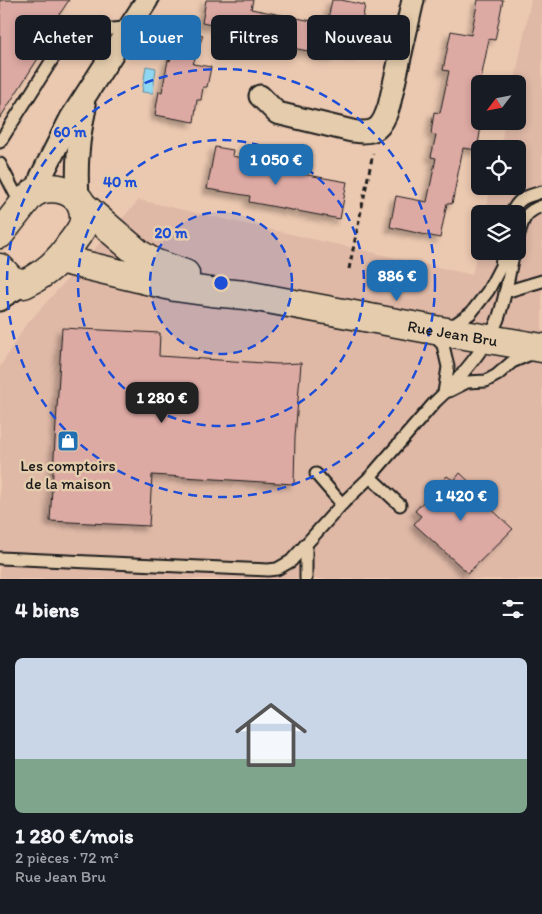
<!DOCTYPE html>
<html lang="fr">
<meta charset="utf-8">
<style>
body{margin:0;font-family:Itim,sans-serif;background:#20242c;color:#f1f3f6;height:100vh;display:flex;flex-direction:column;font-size:19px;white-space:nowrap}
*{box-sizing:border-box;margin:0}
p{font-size:16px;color:#9ea1a6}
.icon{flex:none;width:28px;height:28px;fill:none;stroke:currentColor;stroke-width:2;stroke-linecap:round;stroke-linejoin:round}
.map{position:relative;height:579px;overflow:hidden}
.panel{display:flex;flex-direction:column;background:#171b24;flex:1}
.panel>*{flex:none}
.top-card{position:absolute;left:15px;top:15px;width:512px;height:45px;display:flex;gap:10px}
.needle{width:32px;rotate:238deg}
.controls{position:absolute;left:471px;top:75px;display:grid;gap:10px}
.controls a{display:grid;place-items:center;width:55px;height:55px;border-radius:8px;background:#171b24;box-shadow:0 2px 8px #0003;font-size:25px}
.price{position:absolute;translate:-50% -42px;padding:0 11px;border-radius:10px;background:#1f6fb2;color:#fff;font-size:16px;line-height:32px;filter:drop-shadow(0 1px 2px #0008)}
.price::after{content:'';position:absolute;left:50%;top:30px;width:15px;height:11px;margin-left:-8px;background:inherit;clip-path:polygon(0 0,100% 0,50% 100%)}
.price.selected{background:#222;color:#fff}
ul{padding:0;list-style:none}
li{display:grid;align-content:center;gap:10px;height:265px;padding:0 15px}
li span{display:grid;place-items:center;height:155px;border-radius:8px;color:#555}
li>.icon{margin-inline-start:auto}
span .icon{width:90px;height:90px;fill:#fffc;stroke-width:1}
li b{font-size:21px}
h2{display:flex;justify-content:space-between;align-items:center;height:60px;padding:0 15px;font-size:21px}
.chip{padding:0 18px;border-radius:8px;background:#171b24;box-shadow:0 2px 8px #0003;font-size:18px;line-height:45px}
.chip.selected{background:#1f6fb2;color:#fff}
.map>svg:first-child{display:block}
</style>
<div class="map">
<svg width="542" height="579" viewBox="0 0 542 579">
<defs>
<filter id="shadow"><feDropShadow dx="-4.5" dy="4.5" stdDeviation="2.5" flood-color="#0004"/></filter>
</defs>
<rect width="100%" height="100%" fill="#ebc8b0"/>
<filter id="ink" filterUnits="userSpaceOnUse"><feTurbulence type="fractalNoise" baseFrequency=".02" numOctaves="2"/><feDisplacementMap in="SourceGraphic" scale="10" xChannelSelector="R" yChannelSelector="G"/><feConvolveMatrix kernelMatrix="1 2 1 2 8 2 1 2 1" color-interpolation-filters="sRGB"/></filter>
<g filter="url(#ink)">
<!-- built -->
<polygon fill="#dfb8a6" points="531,0 542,0 542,579 0,579 0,367 25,326 139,200 472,275 480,239 480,251 518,251 518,214 485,214 491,186 518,186 518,149 500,149 505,121 518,121 518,84 514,84"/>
<!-- water -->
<polygon fill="#8fd7f1" stroke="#618c9c" points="146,66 156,68 153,93 142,92"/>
<!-- building -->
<g fill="#dda9a3" stroke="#1c1c1c" filter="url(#shadow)">
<polygon points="0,0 69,0 57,18 62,21 0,118"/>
<polygon points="206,0 253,0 251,9 327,24 332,0 341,0 365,5 362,22 366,23 360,55 335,53 334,57 308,52 308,51 255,41 256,37 246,35 246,32 202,23"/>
<polygon points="478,0 503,0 495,40 489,39 480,84 480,121 482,121 477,150 463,148 452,204 447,203 440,238 390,227 396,196 427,202 436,158 431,157 436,135 431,134 434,112 440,113 449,71 443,70 451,31 471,35"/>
<polygon points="180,28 203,35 193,64 211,67 207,87 203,87 201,100 197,100 194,122 155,115 159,91 162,92 168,60 170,61"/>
<polygon points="215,147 233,150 232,156 257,161 257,165 274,167 274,169 347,182 340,219 249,202 250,196 207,189"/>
<polygon points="62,328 160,333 159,356 278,364 301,363 295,437 294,484 152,475 149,526 50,521"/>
<polygon points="460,473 490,501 487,505 513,529 468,573 414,524 421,516 415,511 447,476 454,481"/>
</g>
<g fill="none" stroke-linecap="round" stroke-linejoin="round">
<!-- lane casing -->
<g stroke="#1c1c1c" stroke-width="15">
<g id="lane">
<path d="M0,142L64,41C85,31 105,29 128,28"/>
<polyline points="0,164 21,205"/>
<path d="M511,214C519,197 525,197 542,192"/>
<path d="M518,237C523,220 524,212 542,206"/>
<polyline points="505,292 542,281"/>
<polyline points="448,329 471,313 488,291 501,266 503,251"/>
<polyline points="433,334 443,345 448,367 444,393"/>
<polyline points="449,391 467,382 486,381 497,375 512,362 533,353"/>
<polyline points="316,474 342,504"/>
<polyline points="370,477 400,505"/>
<path d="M0,558L268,570L277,569L291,561L342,504L370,477L435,402C457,382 490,344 499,316C506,295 509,273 514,251"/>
<polyline points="306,579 306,544"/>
</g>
</g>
<!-- street casing -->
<g stroke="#1c1c1c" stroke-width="25">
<g id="street">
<path d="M260,96L277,113L352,131C376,135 382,128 389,106L413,0"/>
<polyline points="37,191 41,177 71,118 147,0"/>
<path d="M78,198C76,165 78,140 85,108"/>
<polyline points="0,300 2,297 24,284"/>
</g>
</g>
<!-- secondary casing -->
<g stroke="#1c1c1c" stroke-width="31">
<g id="secondary">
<polyline points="82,205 139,254 154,263 185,274"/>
<path d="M0,234L29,197C41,184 66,186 78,199C82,203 84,211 84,217C85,226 78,234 73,241C68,247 64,254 59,259C49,270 37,278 24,284L11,280L0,268"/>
<path id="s1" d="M59,259L175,287L211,292L246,295L429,329L542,348"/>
</g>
</g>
<!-- path -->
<polyline stroke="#1c1c1c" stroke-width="3" stroke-dasharray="5 4" stroke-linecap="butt" points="349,269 373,153"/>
<!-- lane -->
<use href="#lane" stroke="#e4ccac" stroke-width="11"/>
<!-- street -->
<use href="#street" stroke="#e4ccac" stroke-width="21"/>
<!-- secondary -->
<use href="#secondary" stroke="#e4ccac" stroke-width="28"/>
</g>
</g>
<!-- distance rings -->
<circle cx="221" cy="283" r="71" fill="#1d4ed8" fill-opacity=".12"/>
<g fill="none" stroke="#1d4ed8" stroke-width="2.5" stroke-dasharray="9 6">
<circle cx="221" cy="283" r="71"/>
<circle cx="221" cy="283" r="143"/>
<circle cx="221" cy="283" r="214"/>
</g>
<!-- icons -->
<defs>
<g id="shop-square" transform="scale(1.125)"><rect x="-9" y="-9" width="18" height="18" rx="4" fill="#1f6fb2" stroke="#e4ccac"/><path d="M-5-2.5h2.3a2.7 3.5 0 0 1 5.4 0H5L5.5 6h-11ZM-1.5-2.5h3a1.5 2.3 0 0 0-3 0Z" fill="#fff"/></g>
</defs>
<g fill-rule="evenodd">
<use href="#shop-square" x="68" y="441"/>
</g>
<g text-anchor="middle" stroke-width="5" stroke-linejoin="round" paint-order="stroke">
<!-- street labels -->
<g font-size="16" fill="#1c1c1c" stroke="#e4ccac">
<text dy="6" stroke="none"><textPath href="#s1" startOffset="401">Rue Jean Bru</textPath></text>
</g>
<!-- poi labels -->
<g font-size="16" fill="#1c1c1c" stroke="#e4ccac">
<text x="68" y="471">Les comptoirs<tspan x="68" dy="18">de la maison</tspan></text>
</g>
</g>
<circle cx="221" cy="283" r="8" fill="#1d4ed8" stroke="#e4ccac" stroke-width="2.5"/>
<g font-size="15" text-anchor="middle" font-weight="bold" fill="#1d4ed8" stroke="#e4ccac" stroke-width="5" stroke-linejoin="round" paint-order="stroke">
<text x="70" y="137">60 m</text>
<text x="120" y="187">40 m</text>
<text x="171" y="238">20 m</text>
</g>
</svg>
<div class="controls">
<a><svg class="needle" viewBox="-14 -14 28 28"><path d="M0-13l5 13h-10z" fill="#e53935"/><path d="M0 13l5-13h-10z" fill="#9ea1a6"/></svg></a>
<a><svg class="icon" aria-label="locate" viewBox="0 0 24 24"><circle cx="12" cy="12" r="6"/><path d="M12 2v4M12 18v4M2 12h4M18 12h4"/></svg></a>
<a><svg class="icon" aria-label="layers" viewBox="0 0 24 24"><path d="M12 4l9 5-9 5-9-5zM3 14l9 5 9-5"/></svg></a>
</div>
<b class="price" style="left:276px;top:186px">1 050 €</b>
<b class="price" style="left:397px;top:302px">886 €</b>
<b class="price selected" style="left:162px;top:424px">1 280 €</b>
<b class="price" style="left:461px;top:522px">1 420 €</b>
<div class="top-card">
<a class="chip">Acheter</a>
<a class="chip selected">Louer</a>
<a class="chip">Filtres</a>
<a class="chip">Nouveau</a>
</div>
</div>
<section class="panel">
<h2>4 biens<svg class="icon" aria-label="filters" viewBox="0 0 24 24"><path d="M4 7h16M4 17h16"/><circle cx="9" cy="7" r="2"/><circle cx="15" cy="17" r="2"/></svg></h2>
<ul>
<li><span style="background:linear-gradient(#c9d6e8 65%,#7fa58c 0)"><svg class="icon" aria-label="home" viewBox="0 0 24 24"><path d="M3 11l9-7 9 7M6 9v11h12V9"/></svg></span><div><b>1 280 €/mois</b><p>2 pièces · 72 m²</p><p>Rue Jean Bru</p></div></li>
</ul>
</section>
